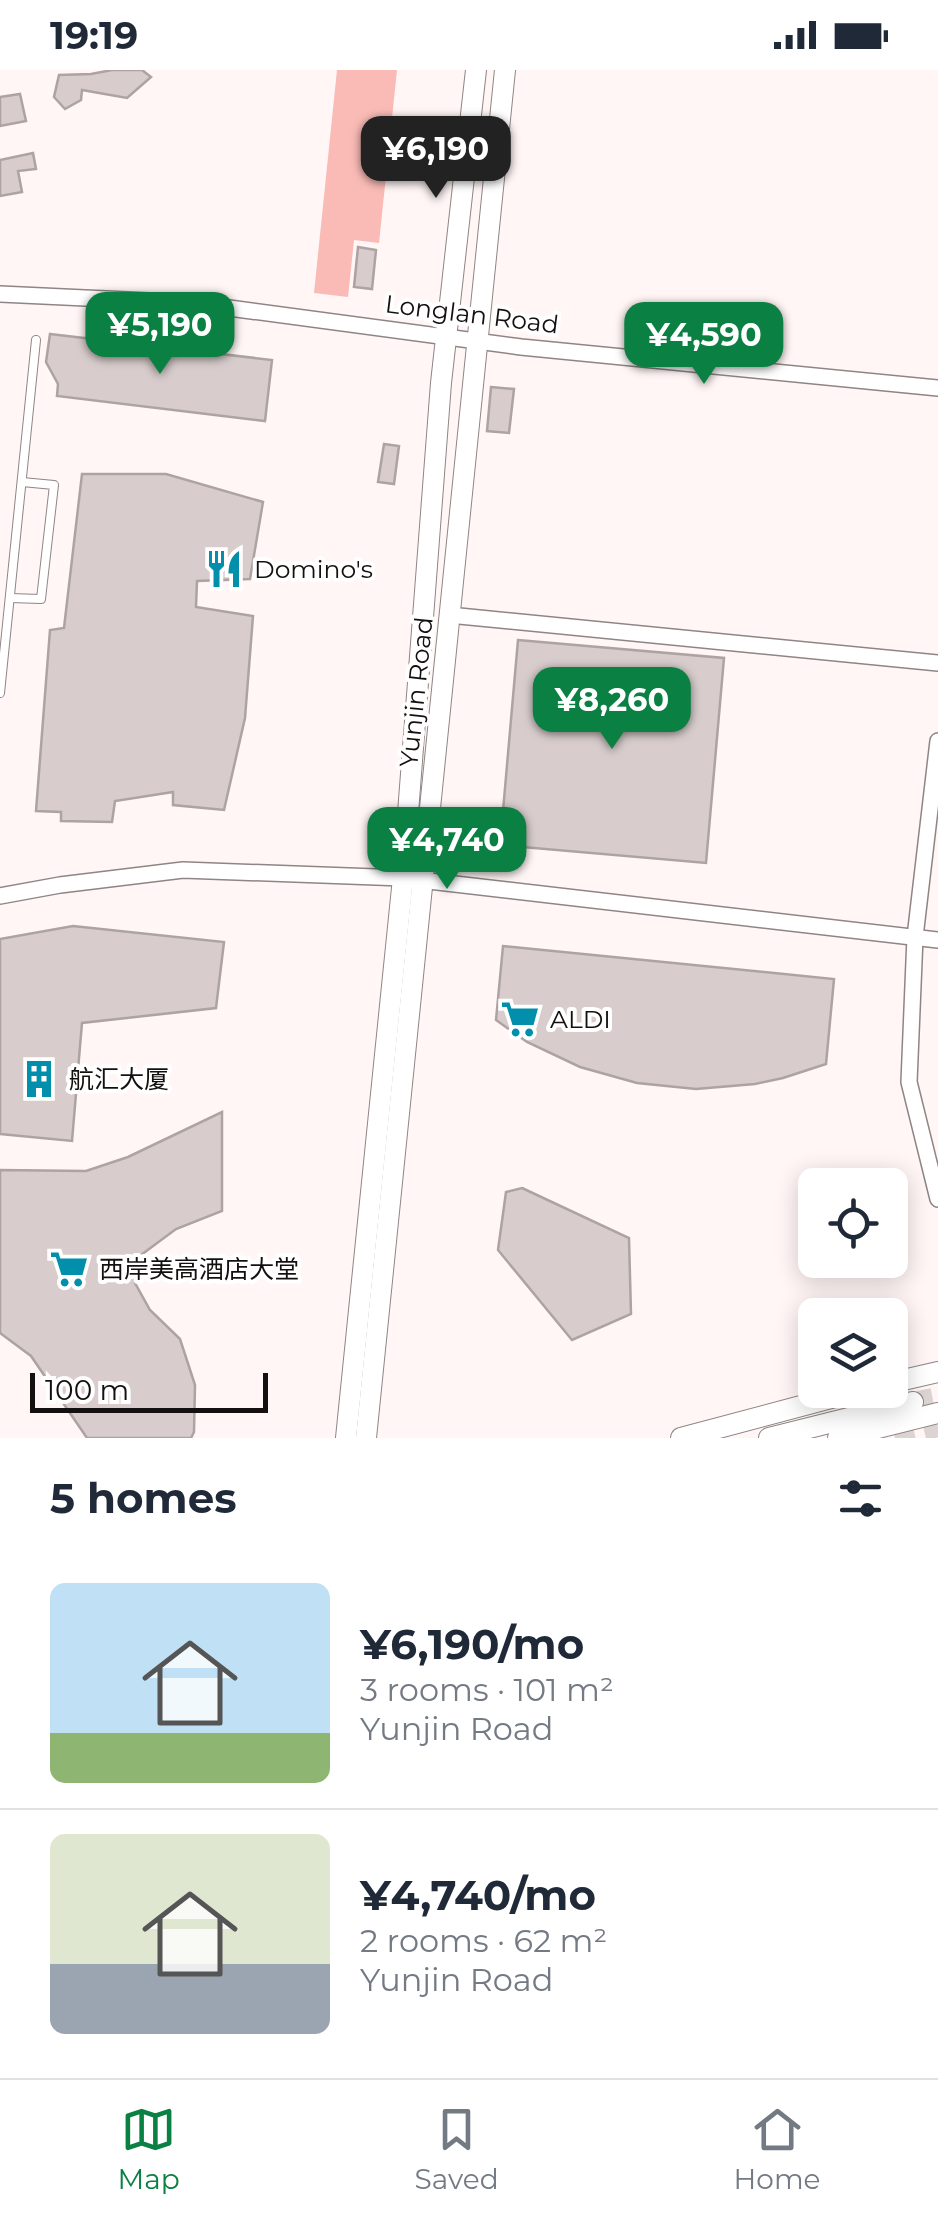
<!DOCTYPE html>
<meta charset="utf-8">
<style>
body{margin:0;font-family:Montserrat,"Noto Sans SC",sans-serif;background:#f2f2f3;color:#1f2937;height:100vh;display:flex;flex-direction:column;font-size:38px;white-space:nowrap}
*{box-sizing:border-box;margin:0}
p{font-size:32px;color:#747a83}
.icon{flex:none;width:55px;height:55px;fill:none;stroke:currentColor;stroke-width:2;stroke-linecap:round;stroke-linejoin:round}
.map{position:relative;height:1368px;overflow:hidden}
.drawer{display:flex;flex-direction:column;background:#fff;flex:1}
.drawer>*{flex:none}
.tools{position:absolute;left:798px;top:1098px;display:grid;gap:20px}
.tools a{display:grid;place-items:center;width:110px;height:110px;border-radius:15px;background:#fff;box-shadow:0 5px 25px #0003;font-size:50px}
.scale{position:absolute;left:30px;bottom:25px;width:238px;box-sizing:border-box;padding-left:10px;border:5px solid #13100f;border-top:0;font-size:28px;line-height:35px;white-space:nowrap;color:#13100f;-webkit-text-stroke:8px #fff;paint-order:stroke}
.price{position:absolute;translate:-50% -85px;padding:0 22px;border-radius:20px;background:#0b8043;color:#fff;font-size:32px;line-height:65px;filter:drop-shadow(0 2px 5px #0008)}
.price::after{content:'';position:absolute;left:50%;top:60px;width:30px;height:22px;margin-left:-15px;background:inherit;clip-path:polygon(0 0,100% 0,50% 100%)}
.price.active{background:#222;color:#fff}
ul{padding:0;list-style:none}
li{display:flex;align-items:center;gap:30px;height:250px;padding:0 50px}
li+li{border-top:2px solid #e0e1e3}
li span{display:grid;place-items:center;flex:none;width:280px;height:200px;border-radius:15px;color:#555}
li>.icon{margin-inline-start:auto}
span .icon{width:120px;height:120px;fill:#fffc;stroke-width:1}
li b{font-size:42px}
h2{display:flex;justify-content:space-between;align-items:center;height:120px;padding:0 50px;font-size:42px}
.status{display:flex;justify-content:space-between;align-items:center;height:70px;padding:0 50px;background:#fff;direction:ltr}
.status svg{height:28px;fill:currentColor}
.menu{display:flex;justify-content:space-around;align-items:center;height:140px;border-top:2px solid #e0e1e3;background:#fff;font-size:28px;color:#747a83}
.menu a{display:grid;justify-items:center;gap:5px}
.menu .active{color:#0b8043}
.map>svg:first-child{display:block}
</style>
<div class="status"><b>19:19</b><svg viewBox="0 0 49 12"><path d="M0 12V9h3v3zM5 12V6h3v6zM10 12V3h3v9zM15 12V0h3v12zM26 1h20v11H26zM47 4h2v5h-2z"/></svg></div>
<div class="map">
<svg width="938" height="1368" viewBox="0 0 938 1368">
<rect width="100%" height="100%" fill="#fff6f5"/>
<!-- green -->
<polygon fill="#fabbb6" points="337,0 397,0 379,173 354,170 348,227 314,223"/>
<!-- building -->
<g fill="#d8cdcc" stroke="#ada3a2" stroke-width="2.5">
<polygon points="112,0 142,0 151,7 127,28 82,20 81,30 65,39 54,27 59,5 91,4"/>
<polygon points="20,24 26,51 0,56 0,27"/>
<polygon points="33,83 36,99 18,101 22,122 0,126 0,90"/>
<polygon points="358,177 376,180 372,219 354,217"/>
<polygon points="50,264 272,290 265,351 57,326 58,314 46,292"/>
<polygon points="491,317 514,319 509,363 487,361"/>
<polygon points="384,374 399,376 394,414 378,412"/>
<polygon points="82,404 166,404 263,432 250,509 197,511 196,537 253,546 245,648 224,740 173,735 173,722 115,731 112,752 61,751 61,742 36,741 50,560 64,558"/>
<polygon points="518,570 724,588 706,793 500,775"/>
<polygon points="73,856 224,872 216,938 82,953 72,1071 0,1064 0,869"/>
<polygon points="503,876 834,909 826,994 783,1008 755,1014 696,1019 637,1013 580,997 527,972 496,950"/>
<polygon points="222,1042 222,1141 176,1159 141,1185 135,1213 150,1240 180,1269 195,1315 194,1362 191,1368 87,1368 31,1286 0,1263 0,1100 86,1101 128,1087"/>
<polygon points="522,1118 629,1168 631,1244 572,1270 498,1180 506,1122"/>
</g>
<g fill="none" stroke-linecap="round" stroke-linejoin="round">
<!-- secondary-tunnel -->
<g stroke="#dcd4d2" stroke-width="20" stroke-dasharray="20 10" stroke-linecap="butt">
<polyline points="913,1332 938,1327"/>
<polyline points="895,1368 938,1357"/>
</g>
<!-- lane casing -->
<g stroke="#8f8584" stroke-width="10">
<g id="lane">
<polyline points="10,528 41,529 54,415 22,412"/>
<polyline points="0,623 36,270"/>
</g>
</g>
<!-- street casing -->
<g stroke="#8f8584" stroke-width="18">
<g id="street">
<polyline points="0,224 192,233 521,277 938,318"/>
<polyline points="449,545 938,593"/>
<polyline points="938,671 915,867 909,1012 938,1129"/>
<polyline points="0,826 60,815 183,800 403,808 938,870"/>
</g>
</g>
<!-- secondary casing -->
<g stroke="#8f8584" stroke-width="22">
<g id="secondary">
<polyline points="890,1313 938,1302"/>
<polyline points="346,1368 403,808 441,313 476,0"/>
<polyline points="366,1368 505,0"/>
<polyline points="681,1368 861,1320"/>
<polyline points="769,1368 913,1332"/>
<polyline points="838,1368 938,1343"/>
</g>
</g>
<!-- lane -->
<use href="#lane" stroke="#fff" stroke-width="8"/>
<!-- street -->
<use href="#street" stroke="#fff" stroke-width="15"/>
<!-- secondary -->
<use href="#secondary" stroke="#fff" stroke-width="20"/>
</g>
<!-- icons -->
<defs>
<g id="restaurant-bare" transform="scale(3)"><path d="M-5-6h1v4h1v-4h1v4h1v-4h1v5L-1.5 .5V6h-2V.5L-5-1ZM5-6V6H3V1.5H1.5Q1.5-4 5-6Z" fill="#018fab" stroke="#fff" stroke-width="2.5" paint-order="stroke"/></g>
<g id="supermarket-bare" transform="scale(3)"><path d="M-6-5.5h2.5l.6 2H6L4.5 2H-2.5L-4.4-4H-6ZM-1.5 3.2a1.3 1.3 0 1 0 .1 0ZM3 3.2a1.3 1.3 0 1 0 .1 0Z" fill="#018fab" stroke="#fff" stroke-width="2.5" paint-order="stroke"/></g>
<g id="building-bare" transform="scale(3)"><path d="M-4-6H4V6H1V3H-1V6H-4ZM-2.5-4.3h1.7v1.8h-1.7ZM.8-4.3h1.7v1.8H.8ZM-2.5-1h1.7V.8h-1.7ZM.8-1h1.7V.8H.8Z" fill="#018fab" stroke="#fff" stroke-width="2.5" paint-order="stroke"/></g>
</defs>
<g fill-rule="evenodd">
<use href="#restaurant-bare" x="224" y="499"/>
<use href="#supermarket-bare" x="520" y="949"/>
<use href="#building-bare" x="39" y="1009"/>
<use href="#supermarket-bare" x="69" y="1199"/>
</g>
<g text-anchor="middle" stroke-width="8" stroke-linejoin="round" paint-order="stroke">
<!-- street labels -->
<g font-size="25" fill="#13100f" stroke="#fff">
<text transform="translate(472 244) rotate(7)" y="9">Longlan Road</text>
<text transform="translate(416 622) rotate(-84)" y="9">Yunjin Road</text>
</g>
<!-- poi labels -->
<g font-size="25" fill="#13100f" stroke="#fff" text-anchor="start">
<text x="254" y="508">Domino's</text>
<text x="550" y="958">ALDI</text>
<text x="69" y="1018">航汇大厦</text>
<text x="99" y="1208">西岸美高酒店大堂</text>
</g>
</g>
</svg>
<div class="tools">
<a><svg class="icon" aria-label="locate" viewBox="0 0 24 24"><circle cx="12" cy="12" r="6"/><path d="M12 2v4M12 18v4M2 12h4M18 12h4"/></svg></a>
<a><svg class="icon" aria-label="layers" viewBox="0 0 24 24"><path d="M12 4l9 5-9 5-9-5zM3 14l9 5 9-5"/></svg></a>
</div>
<div class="scale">100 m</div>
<b class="price active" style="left:436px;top:131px">¥6,190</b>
<b class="price" style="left:160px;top:307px">¥5,190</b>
<b class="price" style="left:704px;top:317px">¥4,590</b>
<b class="price" style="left:612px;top:682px">¥8,260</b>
<b class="price" style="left:447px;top:822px">¥4,740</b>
</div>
<section class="drawer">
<h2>5 homes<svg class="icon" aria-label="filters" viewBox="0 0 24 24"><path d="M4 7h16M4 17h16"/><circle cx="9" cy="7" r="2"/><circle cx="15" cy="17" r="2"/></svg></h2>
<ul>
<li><span style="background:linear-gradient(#bfe0f5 75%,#8fb573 0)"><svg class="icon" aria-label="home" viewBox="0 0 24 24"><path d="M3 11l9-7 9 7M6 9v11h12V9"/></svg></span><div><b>¥6,190/mo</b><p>3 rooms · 101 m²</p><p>Yunjin Road</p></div></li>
<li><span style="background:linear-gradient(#dfe7d0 65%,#9aa5b1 0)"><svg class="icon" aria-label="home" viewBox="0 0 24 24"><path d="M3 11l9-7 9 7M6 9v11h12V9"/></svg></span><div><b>¥4,740/mo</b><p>2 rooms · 62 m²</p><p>Yunjin Road</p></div></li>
</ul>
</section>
<nav class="menu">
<a class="active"><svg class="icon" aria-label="map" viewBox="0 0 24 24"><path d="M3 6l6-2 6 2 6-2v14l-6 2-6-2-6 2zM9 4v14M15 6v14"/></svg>Map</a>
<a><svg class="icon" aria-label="saved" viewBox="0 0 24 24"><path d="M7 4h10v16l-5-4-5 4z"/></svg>Saved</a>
<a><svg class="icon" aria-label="home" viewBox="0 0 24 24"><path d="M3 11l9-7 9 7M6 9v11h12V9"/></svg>Home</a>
</nav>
